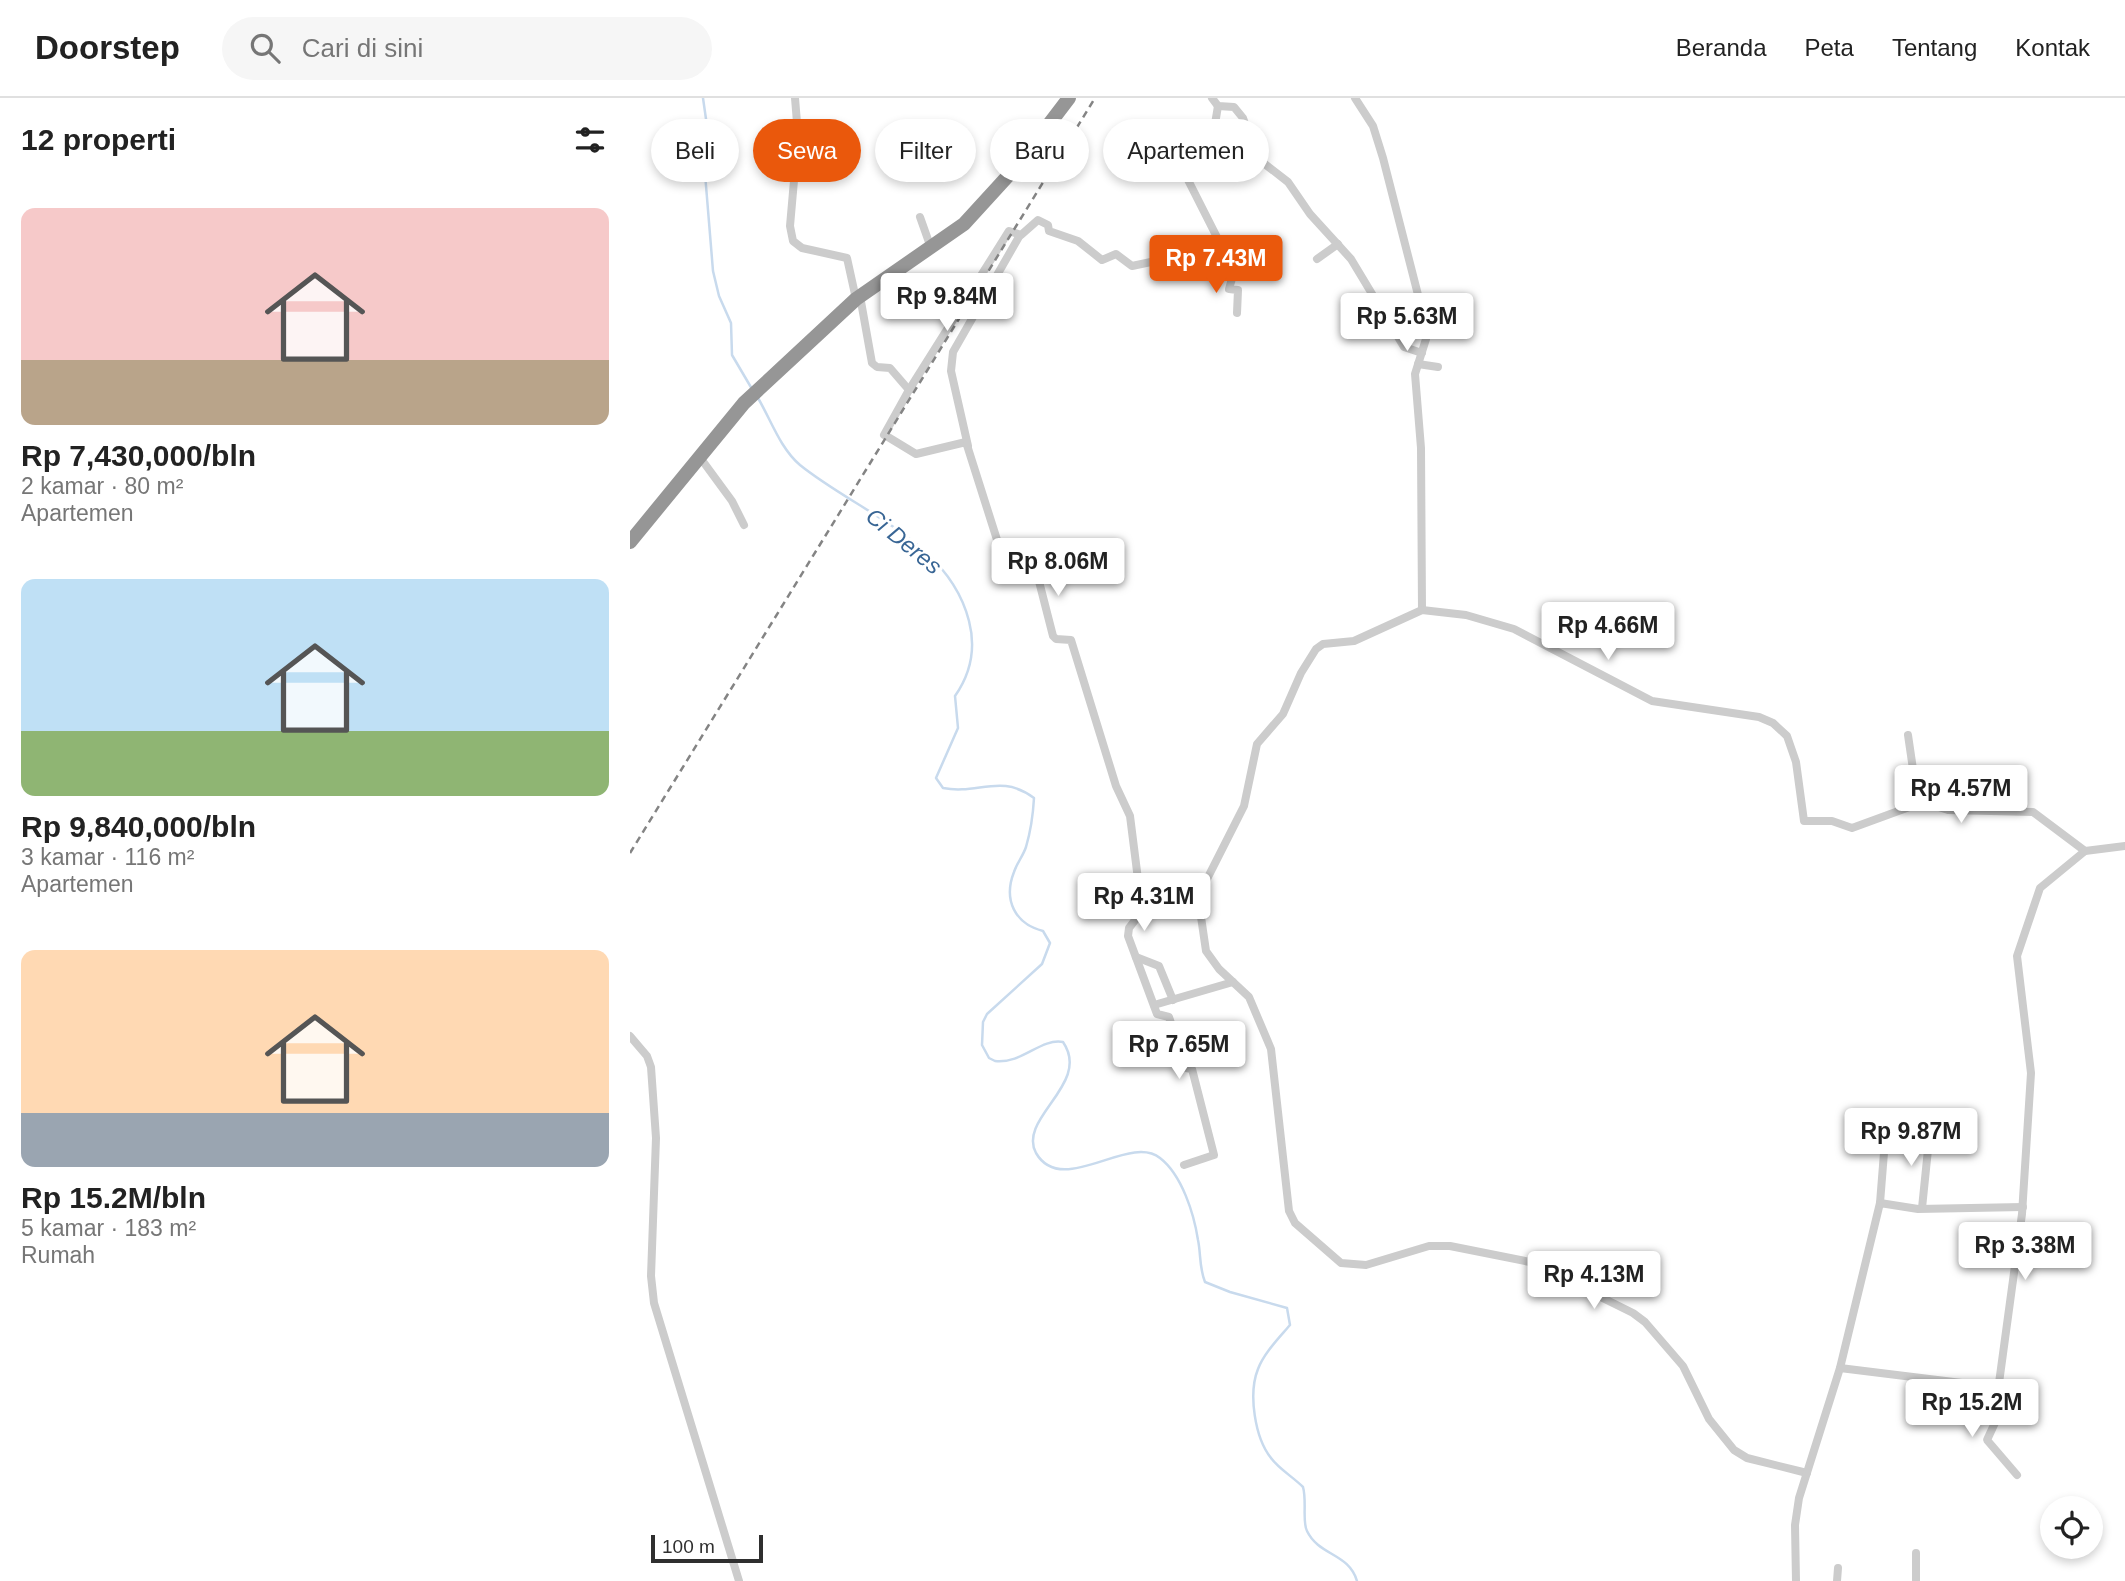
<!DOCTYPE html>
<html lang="id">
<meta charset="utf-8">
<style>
body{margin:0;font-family:Arial,sans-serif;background:#f6f6f6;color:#222;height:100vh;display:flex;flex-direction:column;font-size:26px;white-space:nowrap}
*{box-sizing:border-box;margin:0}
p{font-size:23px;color:#767676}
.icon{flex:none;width:38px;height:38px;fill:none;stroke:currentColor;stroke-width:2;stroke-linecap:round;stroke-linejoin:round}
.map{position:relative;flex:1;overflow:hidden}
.sheet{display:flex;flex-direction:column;background:#fff;width:630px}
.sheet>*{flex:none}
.top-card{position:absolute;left:21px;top:21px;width:665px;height:63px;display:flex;gap:14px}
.buttons{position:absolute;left:1410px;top:1398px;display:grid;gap:14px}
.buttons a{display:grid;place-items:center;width:63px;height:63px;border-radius:50%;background:#fff;box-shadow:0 4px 10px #0003;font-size:35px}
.scale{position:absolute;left:21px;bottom:18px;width:112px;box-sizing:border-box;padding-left:7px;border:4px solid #2f2f2f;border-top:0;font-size:19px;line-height:24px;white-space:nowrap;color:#2f2f2f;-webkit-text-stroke:5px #fff;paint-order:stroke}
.price{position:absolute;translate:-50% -60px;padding:0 16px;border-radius:7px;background:#fff;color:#222;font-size:23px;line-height:46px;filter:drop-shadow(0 2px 4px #0008)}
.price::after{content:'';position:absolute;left:50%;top:42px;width:21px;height:16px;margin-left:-10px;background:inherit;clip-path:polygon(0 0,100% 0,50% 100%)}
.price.current{background:#ea580c;color:#fff}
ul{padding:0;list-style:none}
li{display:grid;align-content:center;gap:14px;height:371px;padding:0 21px}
li span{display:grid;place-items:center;height:217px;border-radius:14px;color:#555}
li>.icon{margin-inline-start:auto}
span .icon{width:126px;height:126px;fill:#fffc;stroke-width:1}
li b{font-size:30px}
h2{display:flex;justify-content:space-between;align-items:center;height:84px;padding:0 21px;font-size:30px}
.pill{padding:0 24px;border-radius:32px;background:#fff;box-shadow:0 4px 10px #0003;font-size:24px;line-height:63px}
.pill.current{background:#ea580c;color:#fff}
header{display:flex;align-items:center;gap:42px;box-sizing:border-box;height:98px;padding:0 35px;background:#fff;border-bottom:2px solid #e0e0e0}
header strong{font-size:33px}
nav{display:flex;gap:38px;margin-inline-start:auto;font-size:24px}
.search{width:490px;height:63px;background:#f6f6f6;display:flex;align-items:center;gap:18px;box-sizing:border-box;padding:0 24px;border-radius:38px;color:#767676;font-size:26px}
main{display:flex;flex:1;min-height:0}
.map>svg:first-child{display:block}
</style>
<header>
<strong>Doorstep</strong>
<div class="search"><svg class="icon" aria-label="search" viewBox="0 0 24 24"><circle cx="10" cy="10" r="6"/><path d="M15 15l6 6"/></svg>Cari di sini</div>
<nav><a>Beranda</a><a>Peta</a><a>Tentang</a><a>Kontak</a></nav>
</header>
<main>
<section class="sheet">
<h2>12 properti<svg class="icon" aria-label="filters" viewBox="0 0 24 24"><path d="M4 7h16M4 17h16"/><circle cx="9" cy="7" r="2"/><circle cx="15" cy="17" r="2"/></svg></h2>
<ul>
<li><span style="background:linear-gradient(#f6c9c9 70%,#b9a48a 0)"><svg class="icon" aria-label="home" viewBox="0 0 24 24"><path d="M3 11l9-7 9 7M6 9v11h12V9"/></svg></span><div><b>Rp 7,430,000/bln</b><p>2 kamar · 80 m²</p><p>Apartemen</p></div></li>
<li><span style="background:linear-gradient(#bfe0f5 70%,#8fb573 0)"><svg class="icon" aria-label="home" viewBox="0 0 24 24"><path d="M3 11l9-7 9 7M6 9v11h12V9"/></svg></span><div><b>Rp 9,840,000/bln</b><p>3 kamar · 116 m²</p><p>Apartemen</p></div></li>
<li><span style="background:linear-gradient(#ffd9b3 75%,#9aa5b1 0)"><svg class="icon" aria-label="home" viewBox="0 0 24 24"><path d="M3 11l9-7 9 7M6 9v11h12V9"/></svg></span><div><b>Rp 15.2M/bln</b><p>5 kamar · 183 m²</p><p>Rumah</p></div></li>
</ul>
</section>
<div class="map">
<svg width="1495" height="1483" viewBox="0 0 1495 1483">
<rect width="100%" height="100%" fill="#fff"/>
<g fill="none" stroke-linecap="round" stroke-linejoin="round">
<!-- stream -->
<g stroke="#c8daed" stroke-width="2.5">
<polyline points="73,0 76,21 73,51 83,173 89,198 101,225 102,257 122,291"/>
<path d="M128,300C141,322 150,350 170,367C228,414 319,443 339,523C346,550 341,575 325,598L328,630L306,680L313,690C348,697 371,675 404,700C403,718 401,732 396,749C393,758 387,765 384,774C373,802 385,826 413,833L420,845L412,866L357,916L353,924L352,947L359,960L365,963C393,966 410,940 433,944C462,986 387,1020 406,1055C432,1100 499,1035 530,1060C552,1077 564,1116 568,1142C571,1156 569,1169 575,1184L600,1194L657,1210L660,1227C649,1240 634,1255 628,1271C618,1296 625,1340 641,1360C649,1371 663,1379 673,1389C677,1403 672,1424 677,1433C689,1458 719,1455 727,1483"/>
</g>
<!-- street -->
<g stroke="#ccc" stroke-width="8">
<polyline points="165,0 168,37 160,128 163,143 172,150 217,160 226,201"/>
<polyline points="582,0 588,8 604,9 613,20 627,60 658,84 680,116 721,161 774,249 792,255"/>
<polyline points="725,0 743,28 753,60 796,228 796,241 785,276 791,350 792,512"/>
<polyline points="290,119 301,150"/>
<polyline points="687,161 708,146"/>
<polyline points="598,166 603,177 599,191 608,192 607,215"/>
<polyline points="230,198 242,265 247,269 260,270 279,292"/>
<polyline points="788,266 808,269"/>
<polyline points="254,337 279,292 379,133 391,137 408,122 418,127 419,133 448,143 472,162 486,156 502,168 535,161 561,170 597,170 597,159 557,80 583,38 588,8"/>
<polyline points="258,339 286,356 336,344 369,448 373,451 396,449 401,452 423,538 426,541 441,542 486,688 500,718 512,813 499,830 498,838 527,916 539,919 556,970 562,971 584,1057 554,1067"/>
<polyline points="338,348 321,273 323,254 390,137"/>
<polyline points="69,358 102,403 114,427"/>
<polyline points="1278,637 1284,678 1293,704 1318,712 1403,714 1455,753"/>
<polyline points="506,859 529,868 543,902"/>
<polyline points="524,907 603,884"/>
<polyline points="0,938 17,958 21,969 26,1040 21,1178 24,1205 109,1483"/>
<polyline points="1250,1105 1255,1042"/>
<polyline points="1292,1110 1300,1032"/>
<polyline points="1210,1270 1250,1105 1288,1111 1393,1109"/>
<polyline points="1369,1285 1369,1316 1357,1342 1387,1377"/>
<polyline points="1177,1375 1117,1360 1104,1352 1079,1321 1053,1268 1015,1224 1003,1215 900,1164 820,1148 799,1148 736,1167 711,1165 665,1125 659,1113 641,951 619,899 589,871 576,853 570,812 575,785 614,708 627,646 653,616 671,575 686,551 693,546 724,543 792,512 836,517 884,531 1022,603 1129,619 1143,625 1157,638 1166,664 1174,723 1202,723 1222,730 1293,704"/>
<polyline points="1166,1483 1165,1427 1169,1400 1210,1270 1356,1288 1369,1285 1392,1116 1401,975 1387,858 1410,790 1455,753 1495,748"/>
<polyline points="1207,1483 1208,1470"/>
<polyline points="1286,1483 1286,1455"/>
</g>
<!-- highway -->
<polyline stroke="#969696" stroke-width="14" points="0,444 114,305 226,201 334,126 388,67 439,0"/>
<!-- rail -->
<polyline stroke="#848484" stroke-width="2.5" stroke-dasharray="7 5" stroke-linecap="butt" points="0,755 465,0"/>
</g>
<g text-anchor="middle" stroke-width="7" stroke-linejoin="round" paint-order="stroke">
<!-- water labels -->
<g font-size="23" font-style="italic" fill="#396695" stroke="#fff">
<text transform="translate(274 443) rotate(39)" y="8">Ci Deres</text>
</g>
</g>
</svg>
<div class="buttons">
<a><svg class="icon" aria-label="locate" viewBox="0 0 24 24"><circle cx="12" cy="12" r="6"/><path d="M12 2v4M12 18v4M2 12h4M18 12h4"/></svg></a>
</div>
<div class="scale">100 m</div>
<b class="price current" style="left:586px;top:197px">Rp 7.43M</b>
<b class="price" style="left:317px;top:235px">Rp 9.84M</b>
<b class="price" style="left:777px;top:255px">Rp 5.63M</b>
<b class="price" style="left:428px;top:500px">Rp 8.06M</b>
<b class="price" style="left:978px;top:564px">Rp 4.66M</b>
<b class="price" style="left:1331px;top:727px">Rp 4.57M</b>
<b class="price" style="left:514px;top:835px">Rp 4.31M</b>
<b class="price" style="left:549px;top:983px">Rp 7.65M</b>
<b class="price" style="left:1281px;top:1070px">Rp 9.87M</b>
<b class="price" style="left:1395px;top:1184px">Rp 3.38M</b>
<b class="price" style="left:964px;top:1213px">Rp 4.13M</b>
<b class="price" style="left:1342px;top:1341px">Rp 15.2M</b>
<div class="top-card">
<a class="pill">Beli</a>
<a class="pill current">Sewa</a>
<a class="pill">Filter</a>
<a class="pill">Baru</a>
<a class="pill">Apartemen</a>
</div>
</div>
</main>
